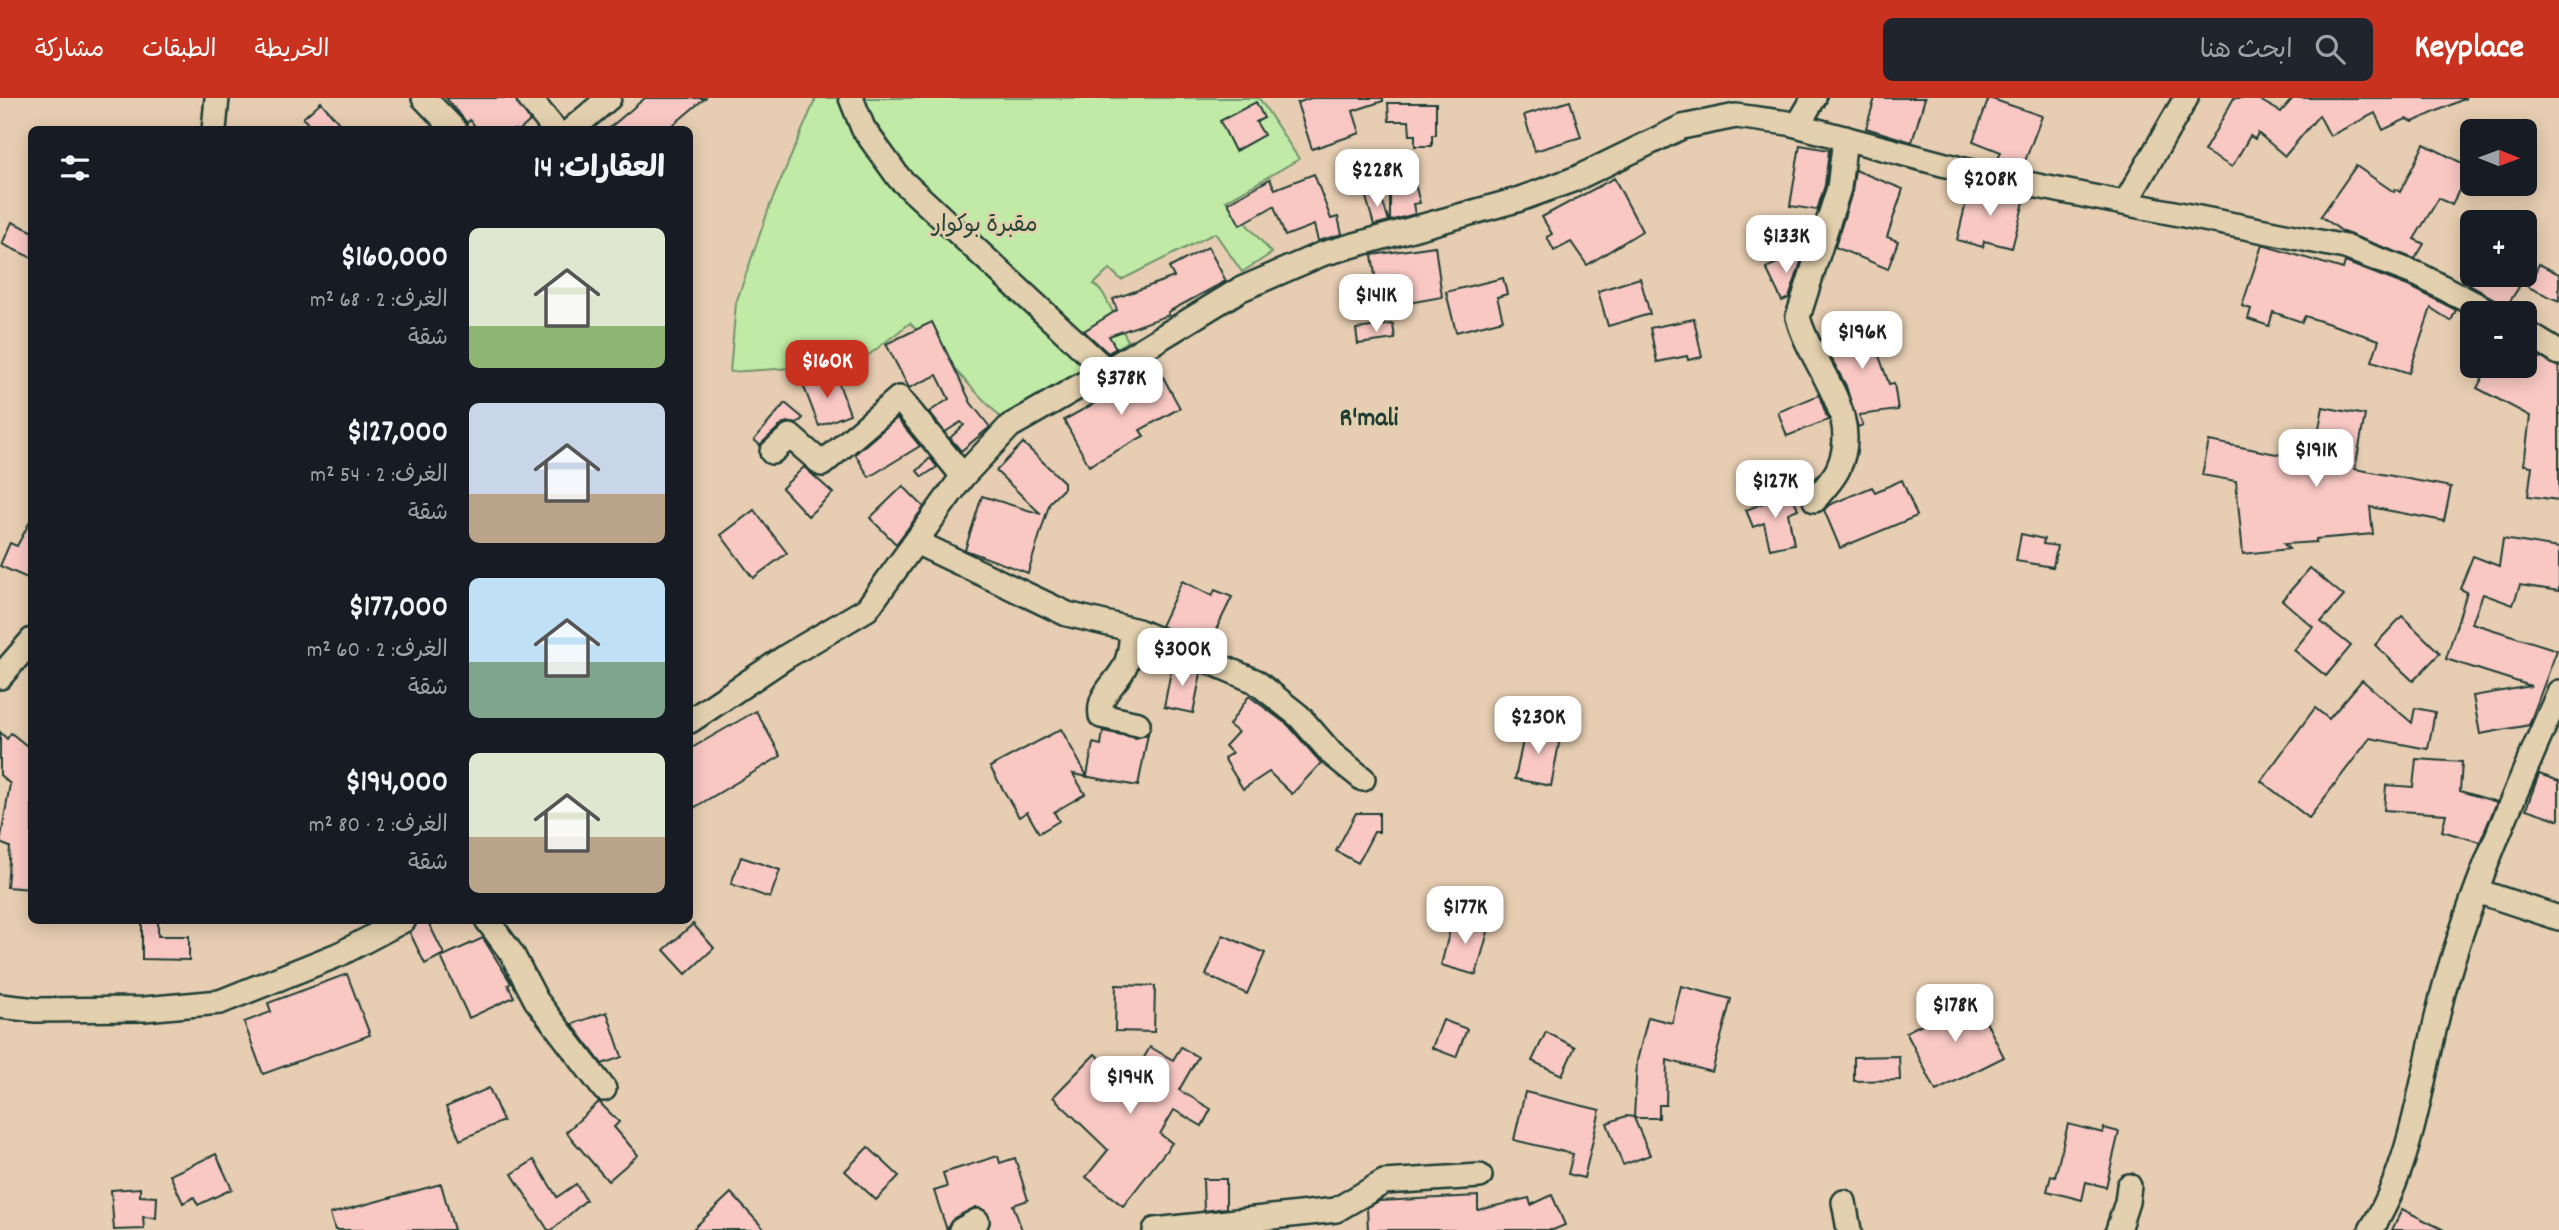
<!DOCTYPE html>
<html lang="ar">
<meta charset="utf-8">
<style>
body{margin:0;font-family:Dekko,"Playpen Sans Arabic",sans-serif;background:#20242c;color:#f1f3f6;direction:rtl;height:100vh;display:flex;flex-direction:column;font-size:26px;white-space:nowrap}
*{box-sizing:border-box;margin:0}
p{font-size:23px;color:#9ea1a6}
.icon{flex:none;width:38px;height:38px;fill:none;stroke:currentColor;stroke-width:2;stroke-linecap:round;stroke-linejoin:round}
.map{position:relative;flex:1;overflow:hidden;direction:ltr}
.details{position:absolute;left:28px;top:28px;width:665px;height:798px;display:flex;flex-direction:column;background:#171b24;border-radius:10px;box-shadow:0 4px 18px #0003;direction:rtl}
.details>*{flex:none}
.needle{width:46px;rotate:91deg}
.controls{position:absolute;left:2460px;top:21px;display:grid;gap:14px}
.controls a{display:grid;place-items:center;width:77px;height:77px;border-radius:10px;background:#171b24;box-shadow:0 4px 18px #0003;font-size:35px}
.price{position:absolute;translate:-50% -60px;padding:0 16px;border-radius:14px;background:#fff;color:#222;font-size:23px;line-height:46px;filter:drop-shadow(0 2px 4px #0008)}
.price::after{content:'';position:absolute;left:50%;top:42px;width:21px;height:16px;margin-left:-10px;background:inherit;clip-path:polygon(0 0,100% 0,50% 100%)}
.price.on{background:#c8321e;color:#fff}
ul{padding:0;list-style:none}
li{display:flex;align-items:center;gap:21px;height:175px;padding:0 28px}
li span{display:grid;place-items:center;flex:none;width:196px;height:140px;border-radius:10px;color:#555}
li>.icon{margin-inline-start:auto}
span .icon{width:84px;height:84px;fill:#fffc;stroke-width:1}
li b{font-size:30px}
h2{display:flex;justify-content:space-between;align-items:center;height:84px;padding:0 28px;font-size:30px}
header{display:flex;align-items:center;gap:42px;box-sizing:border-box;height:98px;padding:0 35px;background:#c8321e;color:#fff}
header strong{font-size:33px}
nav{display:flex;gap:38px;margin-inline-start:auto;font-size:24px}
.search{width:490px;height:63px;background:#20242c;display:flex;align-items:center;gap:18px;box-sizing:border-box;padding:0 24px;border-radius:10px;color:#9ea1a6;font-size:26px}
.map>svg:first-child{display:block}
</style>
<header>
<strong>Keyplace</strong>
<div class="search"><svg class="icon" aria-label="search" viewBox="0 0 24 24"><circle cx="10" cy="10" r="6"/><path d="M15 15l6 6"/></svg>ابحث هنا</div>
<nav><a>الخريطة</a><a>الطبقات</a><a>مشاركة</a></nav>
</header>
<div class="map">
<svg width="2559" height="1132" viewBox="0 0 2559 1132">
<rect width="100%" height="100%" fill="#e7ceb2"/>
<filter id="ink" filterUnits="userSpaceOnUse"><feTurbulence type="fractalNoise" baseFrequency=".0143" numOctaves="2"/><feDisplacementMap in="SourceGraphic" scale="14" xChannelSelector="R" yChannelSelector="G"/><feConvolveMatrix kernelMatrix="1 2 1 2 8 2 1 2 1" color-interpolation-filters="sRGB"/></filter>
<g filter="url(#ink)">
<!-- green -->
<polygon fill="#c1eaa6" stroke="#70946d" stroke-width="2" points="816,0 1259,0 1299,61 1226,103 1272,155 1242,174 1215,135 1121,182 1110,171 1094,186 1103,195 1128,243 1004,323 910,225 870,256 824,275 821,268 730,274 736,205 770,107"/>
<!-- building -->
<g fill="#f9c8c3" stroke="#1f3d34" stroke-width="2">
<polygon points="446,0 515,0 530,23 520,32 478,32 470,22 467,25"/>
<polygon points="645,0 705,0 667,32 607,32"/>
<polygon points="1311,0 1383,0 1383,3 1353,13 1360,35 1312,51 1297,5"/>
<polygon points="1875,0 1925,0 1912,44 1866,30"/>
<polygon points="1989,0 2042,18 2022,71 1996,66 2001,54 1973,43"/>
<polygon points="2234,0 2256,0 2281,14 2293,0 2466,0 2413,24 2406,21 2383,32 2375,15 2330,38 2319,17 2285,58 2258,35 2255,41 2250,38 2232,69 2204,53"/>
<polygon points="1570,3 1581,39 1535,53 1524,17"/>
<polygon points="321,4 345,32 313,32 303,20"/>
<polygon points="1256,4 1264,20 1256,24 1264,37 1235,53 1220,23"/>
<polygon points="1388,5 1436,5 1436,37 1432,37 1432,48 1415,48 1415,37 1410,37 1409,23 1389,23"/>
<polygon points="2424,46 2470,69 2452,107 2439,100 2414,141 2424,146 2415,161 2343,134 2321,118 2356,68 2394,94 2395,91 2400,94"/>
<polygon points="1800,47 1829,52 1825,87 1817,112 1790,108"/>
<polygon points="1855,72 1903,91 1887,139 1898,143 1888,171 1835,149 1852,94"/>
<polygon points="1314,76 1331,121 1338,119 1342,136 1318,143 1314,127 1285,138 1274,108 1240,127 1228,105 1270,81 1275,91"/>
<polygon points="1614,80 1642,133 1587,167 1571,144 1554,153 1547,139 1552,136 1542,119"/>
<polygon points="1414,82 1420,105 1413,106 1415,116 1390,123 1390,88"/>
<polygon points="1970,88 2025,100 2012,150 1984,143 1983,149 1957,142"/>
<polygon points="1380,96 1389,123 1374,127 1366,99"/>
<polygon points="12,124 32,133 32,160 2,146"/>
<polygon points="2262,147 2343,171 2345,164 2413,190 2456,212 2451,223 2431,210 2409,275 2372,263 2379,242 2305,218 2302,224 2273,214 2269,228 2248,221 2251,211 2242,208"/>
<polygon points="1435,148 1442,199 1380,210 1372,157"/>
<polygon points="1208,149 1226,183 1168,214 1169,217 1109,238 1116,250 1108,255 1084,233 1117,212 1113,201 1174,179 1169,170"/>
<polygon points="1805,152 1789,200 1782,203 1766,170"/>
<polygon points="2539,166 2559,176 2559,203 2528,189"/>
<polygon points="2476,177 2499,177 2519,189 2505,211 2498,203 2469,187"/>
<polygon points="1503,180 1507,196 1497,199 1503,222 1456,234 1446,194"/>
<polygon points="1640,180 1650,216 1608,228 1598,193"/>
<polygon points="1694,221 1702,259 1688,262 1687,258 1657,264 1650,230"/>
<polygon points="932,224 971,305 990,329 961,353 950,340 964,327 961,324 945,334 929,314 949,301 937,277 909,290 886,246"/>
<polygon points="1867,224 1889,286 1894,285 1898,312 1859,317 1863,327 1858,329 1846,288 1821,241"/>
<polygon points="1393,226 1395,241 1358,246 1356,231"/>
<polygon points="2525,256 2534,261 2536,257 2559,269 2559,402 2528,398 2532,368 2524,367 2530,318 2477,290 2489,268 2525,268"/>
<polygon points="1158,270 1180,310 1140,332 1144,338 1089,368 1064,322"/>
<polygon points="835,275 850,316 819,328 804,289"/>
<polygon points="1819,297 1828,322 1787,338 1778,314"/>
<polygon points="785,305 803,320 797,326 787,324 781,327 760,347 754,342"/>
<polygon points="2323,309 2365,317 2355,371 2451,389 2444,423 2370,409 2373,436 2316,441 2316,444 2284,446 2289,451 2243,456 2236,383 2202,377 2209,343 2313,363"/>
<polygon points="897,320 920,348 869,379 855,356"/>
<polygon points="1023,345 1064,384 1064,390 1050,404 1028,475 965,452 982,398 1041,416 996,373"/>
<polygon points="930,360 937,369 922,379 917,373"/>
<polygon points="804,369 833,395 808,418 782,390"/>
<polygon points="1902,382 1917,418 1840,450 1824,412 1829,407 1872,389 1875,394"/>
<polygon points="903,388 924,409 896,446 870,420"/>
<polygon points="1791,394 1798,411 1788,415 1794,446 1770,451 1764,425 1753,429 1746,412"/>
<polygon points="754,412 787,455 753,480 721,437"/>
<polygon points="32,420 32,482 0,468 10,445 17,448"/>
<polygon points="2021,436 2044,441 2043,446 2057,448 2053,469 2016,463"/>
<polygon points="2503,441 2559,450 2559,493 2520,487 2513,507 2483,496 2472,525 2557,552 2529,627 2480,636 2473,598 2531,588 2446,561 2467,494 2460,491 2473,458 2499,468"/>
<polygon points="2310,470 2344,498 2321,524 2351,548 2326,578 2294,552 2313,529 2282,502"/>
<polygon points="1182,483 1212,498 1215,492 1232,499 1208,548 1161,528"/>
<polygon points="2402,518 2440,555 2413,583 2375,547"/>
<polygon points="1173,563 1201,575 1193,615 1164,609"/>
<polygon points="2362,582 2412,625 2415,610 2435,614 2428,651 2370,640 2309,720 2261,683 2315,610 2329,621"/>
<polygon points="1249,598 1289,628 1321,665 1292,696 1269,674 1243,691 1224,660 1232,655 1225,648 1238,634 1229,627"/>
<polygon points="756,613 781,658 690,712 690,651"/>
<polygon points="1526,628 1561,635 1551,688 1515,681"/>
<polygon points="1061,631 1087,678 1093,645 1101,647 1103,633 1136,640 1148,636 1138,688 1073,676 1085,696 1054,714 1059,723 1039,735 1027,714 1019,719 990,669"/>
<polygon points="0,634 7,641 11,635 32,652 32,791 7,789 10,749 0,745 10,686 0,677"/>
<polygon points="2416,661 2462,664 2460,693 2497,704 2480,744 2442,733 2446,716 2384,712 2386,687 2413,689"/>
<polygon points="2539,676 2559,683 2559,722 2526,711"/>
<polygon points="1356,715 1379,715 1379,734 1374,734 1358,765 1336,753"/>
<polygon points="741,759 780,772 770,800 731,786"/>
<polygon points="1453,820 1489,830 1476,877 1441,867"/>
<polygon points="142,822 158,822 158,838 189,838 189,862 142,861"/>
<polygon points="418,822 427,822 444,856 425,866 410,835"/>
<polygon points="693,826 714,850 686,876 664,852"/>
<polygon points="1223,837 1265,855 1247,896 1206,877"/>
<polygon points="483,840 511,885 508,887 514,899 469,920 441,859"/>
<polygon points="347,876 370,937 263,976 244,924 271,914 268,905"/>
<polygon points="1116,887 1155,888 1154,934 1115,933"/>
<polygon points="1681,888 1731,901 1712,974 1667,962 1666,1007 1659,1007 1659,1020 1634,1020 1650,1057 1623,1067 1607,1025 1626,1018 1634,1019 1637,963 1648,919 1672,925"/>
<polygon points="1974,900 2004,959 1936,993 1906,934"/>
<polygon points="607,914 622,959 602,966 572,926"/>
<polygon points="1443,922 1467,931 1456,959 1432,950"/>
<polygon points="1546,934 1575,949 1562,977 1532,963"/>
<polygon points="1150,949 1173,962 1181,949 1198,959 1179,992 1211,1011 1202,1028 1174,1012 1160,1036 1172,1045 1123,1108 1086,1079 1108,1052 1053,999 1095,956 1128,988"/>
<polygon points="1899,958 1900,982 1854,983 1854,959"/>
<polygon points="489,990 503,1023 460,1042 446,1009"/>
<polygon points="1525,994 1600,1012 1584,1080 1568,1076 1573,1056 1514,1042"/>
<polygon points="599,1004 619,1024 614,1029 638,1057 608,1083 566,1034"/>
<polygon points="2068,1026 2103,1035 2104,1030 2119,1034 2106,1089 2086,1084 2082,1102 2047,1093 2051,1078 2055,1079"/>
<polygon points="868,1049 899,1078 876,1102 845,1073"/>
<polygon points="216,1056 232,1091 198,1107 194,1099 183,1105 170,1077"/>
<polygon points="998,1058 1000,1065 1015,1060 1028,1102 1013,1107 1022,1132 987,1132 989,1117 976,1109 954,1120 947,1132 934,1093 947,1089 943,1075"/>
<polygon points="534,1062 557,1099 576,1086 586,1102 552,1132 548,1132 512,1076"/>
<polygon points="1203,1081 1226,1081 1226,1110 1204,1113"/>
<polygon points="441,1086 454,1132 335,1132 330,1116"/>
<polygon points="140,1090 140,1098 157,1099 156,1120 143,1119 144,1131 114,1132 111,1092"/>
<polygon points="731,1095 765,1132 692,1132"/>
<polygon points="1552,1097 1565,1127 1553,1132 1368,1132 1367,1110 1379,1103 1478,1098 1478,1112 1529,1100 1531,1107"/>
<polygon points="2402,1111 2444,1132 2392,1132"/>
</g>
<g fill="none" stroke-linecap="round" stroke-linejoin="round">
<!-- street casing -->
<g stroke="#1f3d34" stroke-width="28">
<g id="street">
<polyline points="424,0 455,32"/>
<polyline points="529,0 555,32"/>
<polyline points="851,0 863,30 899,80 1107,273"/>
<polyline points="1798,27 1814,0"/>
<polyline points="214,32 217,0"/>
<polyline points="571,32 609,0"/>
<polyline points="2126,104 2186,0"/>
<polyline points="2525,234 2559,255"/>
<polyline points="772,354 790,338 822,366 899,300 963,378"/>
<path d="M1815,402C1822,392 1833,382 1838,371C1864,316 1811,270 1798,219L1839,90L1845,40"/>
<polyline points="916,444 1067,516 1138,533 1255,583 1299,618 1332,656 1363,681"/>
<path d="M1132,532C1131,546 1130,562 1121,575C1111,590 1098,599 1101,618L1138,626"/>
<polyline points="0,579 32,542"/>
<polyline points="690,623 787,558 867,511 963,378 1010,328 1113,269 1239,192 1322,156 1517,102 1575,81 1682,29 1736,18 1788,25 1987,78 2345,149 2419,177 2492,215"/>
<polyline points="2477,793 2559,820"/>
<polyline points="487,822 512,856 536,902 604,991"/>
<polyline points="0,908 36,912 144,911 220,904 340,856 404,822"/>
<polyline points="1844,1104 1849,1132"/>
<polyline points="961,1132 977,1123"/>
<polyline points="1155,1132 1336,1112 1384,1084 1480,1078"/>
<polyline points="2118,1132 2127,1104 2129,1088"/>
<path d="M2371,1132C2418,1057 2423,960 2448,877C2476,780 2519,687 2559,594"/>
</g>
</g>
<!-- street -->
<use href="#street" stroke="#e3d0ae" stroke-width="23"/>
</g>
</g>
<g text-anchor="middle" stroke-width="5" stroke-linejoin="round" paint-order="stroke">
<!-- park labels -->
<g font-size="23" fill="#27463a" stroke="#e3d0ae">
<text x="985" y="133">مقبرة بوكوار</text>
</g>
<!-- quarter labels -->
<g font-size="26" font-weight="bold" fill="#1f3d34" stroke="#e3d0ae">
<text x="1369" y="327">R'mali</text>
</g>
</g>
</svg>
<div class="controls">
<a><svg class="needle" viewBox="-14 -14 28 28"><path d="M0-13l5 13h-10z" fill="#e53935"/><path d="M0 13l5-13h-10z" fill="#9ea1a6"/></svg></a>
<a>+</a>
<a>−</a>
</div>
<b class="price" style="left:1377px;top:111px">$228K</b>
<b class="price" style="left:1990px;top:120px">$208K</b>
<b class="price" style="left:1786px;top:177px">$133K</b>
<b class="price" style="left:1376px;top:236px">$141K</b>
<b class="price" style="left:1862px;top:273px">$196K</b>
<b class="price on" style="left:827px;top:302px">$160K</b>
<b class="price" style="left:1121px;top:319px">$378K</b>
<b class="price" style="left:2316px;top:391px">$191K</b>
<b class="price" style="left:1775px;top:422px">$127K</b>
<b class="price" style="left:1182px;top:590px">$300K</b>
<b class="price" style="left:1538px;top:658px">$230K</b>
<b class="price" style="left:1465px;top:848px">$177K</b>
<b class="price" style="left:1955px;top:946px">$178K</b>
<b class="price" style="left:1130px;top:1018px">$194K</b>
<section class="details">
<h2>العقارات: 14<svg class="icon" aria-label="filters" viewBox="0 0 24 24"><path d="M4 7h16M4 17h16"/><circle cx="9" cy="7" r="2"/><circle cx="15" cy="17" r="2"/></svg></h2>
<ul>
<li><span style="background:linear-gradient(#dfe7d0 70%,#8fb573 0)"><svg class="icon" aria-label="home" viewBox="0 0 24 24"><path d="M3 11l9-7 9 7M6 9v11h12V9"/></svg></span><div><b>$160,000</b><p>الغرف: 2 · 68 m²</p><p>شقة</p></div></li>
<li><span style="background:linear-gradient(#c9d6e8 65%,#b9a48a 0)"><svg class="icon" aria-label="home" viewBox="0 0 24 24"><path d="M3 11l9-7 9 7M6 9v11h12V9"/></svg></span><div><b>$127,000</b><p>الغرف: 2 · 54 m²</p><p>شقة</p></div></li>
<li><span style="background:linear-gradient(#bfe0f5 60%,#7fa58c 0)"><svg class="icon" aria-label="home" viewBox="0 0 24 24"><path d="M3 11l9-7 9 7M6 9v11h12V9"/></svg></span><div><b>$177,000</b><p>الغرف: 2 · 60 m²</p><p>شقة</p></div></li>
<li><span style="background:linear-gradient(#dfe7d0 60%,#b9a48a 0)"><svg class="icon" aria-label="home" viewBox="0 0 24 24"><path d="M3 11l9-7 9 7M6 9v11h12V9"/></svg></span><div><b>$194,000</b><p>الغرف: 2 · 80 m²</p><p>شقة</p></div></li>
</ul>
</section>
</div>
